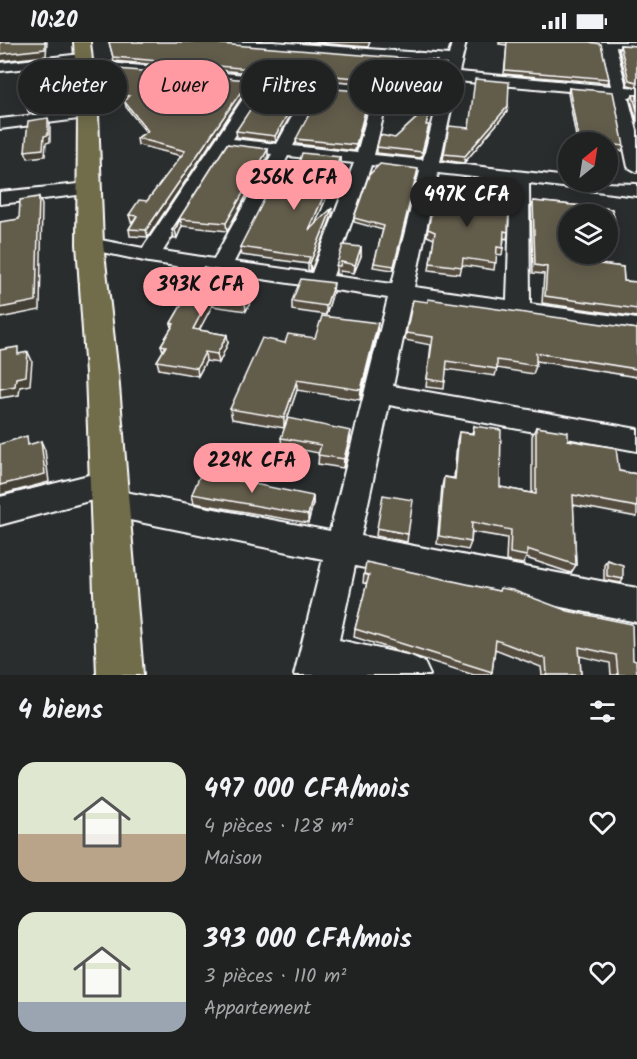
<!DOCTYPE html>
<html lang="fr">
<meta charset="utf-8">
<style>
body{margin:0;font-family:Kalam,sans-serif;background:#282a2a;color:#f1f3f6;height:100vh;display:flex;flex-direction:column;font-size:22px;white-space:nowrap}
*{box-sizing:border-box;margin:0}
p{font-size:20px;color:#a2a4a5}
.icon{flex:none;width:33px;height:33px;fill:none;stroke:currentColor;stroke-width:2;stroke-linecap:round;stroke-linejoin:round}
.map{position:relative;height:633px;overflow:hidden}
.side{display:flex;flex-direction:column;background:#202222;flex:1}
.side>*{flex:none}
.top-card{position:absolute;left:18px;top:18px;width:602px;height:54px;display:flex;gap:12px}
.needle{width:39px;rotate:30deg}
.fabs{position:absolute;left:558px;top:90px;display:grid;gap:12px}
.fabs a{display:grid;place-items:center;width:60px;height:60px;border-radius:50%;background:#202222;box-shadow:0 3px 15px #0003,0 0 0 2px #3d3f40;font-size:30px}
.price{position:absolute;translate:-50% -51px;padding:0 14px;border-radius:21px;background:#ff9aa2;color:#111;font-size:20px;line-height:39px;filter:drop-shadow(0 2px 3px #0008)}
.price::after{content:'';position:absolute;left:50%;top:36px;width:18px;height:14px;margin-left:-9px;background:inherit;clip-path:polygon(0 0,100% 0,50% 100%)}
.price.active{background:#222;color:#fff}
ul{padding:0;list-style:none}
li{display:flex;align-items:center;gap:18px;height:150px;padding:0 18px}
li span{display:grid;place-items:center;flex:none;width:168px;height:120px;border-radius:18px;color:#555}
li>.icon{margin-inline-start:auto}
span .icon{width:72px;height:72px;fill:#fffc;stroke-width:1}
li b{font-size:26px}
h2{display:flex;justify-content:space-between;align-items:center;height:72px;padding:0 18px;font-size:26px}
.chip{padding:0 21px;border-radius:27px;background:#202222;box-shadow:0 3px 15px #0003,0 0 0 2px #3d3f40;font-size:21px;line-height:54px}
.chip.active{background:#ff9aa2;color:#111}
.status{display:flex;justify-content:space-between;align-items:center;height:42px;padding:0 30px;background:#202222;direction:ltr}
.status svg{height:16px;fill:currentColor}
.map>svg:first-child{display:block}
</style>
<div class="status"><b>10:20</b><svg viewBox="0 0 49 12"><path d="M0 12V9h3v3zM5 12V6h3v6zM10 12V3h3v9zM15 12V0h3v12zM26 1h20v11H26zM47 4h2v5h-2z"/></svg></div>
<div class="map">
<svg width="637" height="633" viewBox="0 0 637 633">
<rect width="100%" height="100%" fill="#2a2d2e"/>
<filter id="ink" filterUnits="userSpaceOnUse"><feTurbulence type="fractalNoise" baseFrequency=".0167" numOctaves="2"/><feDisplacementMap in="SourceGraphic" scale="12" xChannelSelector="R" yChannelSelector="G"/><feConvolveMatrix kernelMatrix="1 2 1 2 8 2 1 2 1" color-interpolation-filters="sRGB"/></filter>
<g filter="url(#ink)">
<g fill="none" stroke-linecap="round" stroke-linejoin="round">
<!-- minor casing -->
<g stroke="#fff" stroke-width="4">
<g id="minor">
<path d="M214,0H273L449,13L452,0H466L459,30L611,44L602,4L591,0H637V7L616,5L626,45L637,46V56L628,55L637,89V130L628,125L613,53L457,39L440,120L568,135V140L637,142V154L529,141L530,262L637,277V293L411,259L393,344L637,387V409L389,363L361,494L637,546V580L355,524L339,598L411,614L424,620L430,633H294L323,517L110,474L99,471L94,461L96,457L0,483V455L109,428L120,432L124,441L120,449L330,489L388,256L149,220L83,206L79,202L83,198L90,196L143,206L253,42L83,27L78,26V21L0,29V21L82,12L89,16L86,19L440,50L447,22L221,4ZM267,44L307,47L277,102L233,97ZM322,49L373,53L357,111L293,104ZM388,54L438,59L423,118L374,113ZM227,107L272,112L214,217L163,209ZM288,114L354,121L312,231L234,220ZM371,123L420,129L392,242L333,234ZM438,131L511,139L507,258L414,245Z"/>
<polygon points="88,67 96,72 94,75 0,87 0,77"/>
<polygon points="88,141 95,143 97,147 95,151 0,162 0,150"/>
</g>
</g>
<!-- major casing -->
<g stroke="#fff" stroke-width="4">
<polygon id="major" points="74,0 90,0 98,72 103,202 118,332 143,633 97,633 86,332 77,202 78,72"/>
</g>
<!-- minor -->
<use href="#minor" fill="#2a2d2e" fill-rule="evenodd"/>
<!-- major -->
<use href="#major" fill="#716d4b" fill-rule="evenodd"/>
</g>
<!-- wall -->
<g fill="#544e40" stroke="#fff" stroke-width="1.5">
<polygon points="109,0 220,2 439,28 434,47 312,37 312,32 315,26 271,23 263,32 114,19"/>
<polygon points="304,0 370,0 368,5"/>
<polygon points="499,0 589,0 609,37 608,41 504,32 507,3 499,2"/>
<polygon points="620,3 637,4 637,45 628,43 619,8"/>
<polygon points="103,38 249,38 249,44 148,195 130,194 129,187 133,180 131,180 129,173 147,159 182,114 138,103 137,96 146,90 126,65 125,60 116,59 114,53 121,46 104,44"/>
<polygon points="569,46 624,104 622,109 608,108 608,100 577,100 568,51"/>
<polygon points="370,50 370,55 355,109 297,102 296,97"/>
<polygon points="633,53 637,53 637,80 631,58"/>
<polygon points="299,57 276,100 237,95 236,89"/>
<polygon points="388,59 431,61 426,83 429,83 428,89 421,116 377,111 377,105 395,96 424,69 388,65"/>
<polygon points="507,70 464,121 443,118 444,112 468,86"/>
<polygon points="227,102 268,114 227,189 182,184 177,196 174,196 172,188"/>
<polygon points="340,115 340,122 315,183 332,173 311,229 308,228 308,222 241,213 240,205 292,147"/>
<polygon points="418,127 393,228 373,225 374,221 383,188 354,180 354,176"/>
<polygon points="454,146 473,157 508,190 507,197 504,196 503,206 502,213 496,212 494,228 462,223 460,232 429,228 434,197 427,194 428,187 453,155"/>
<polygon points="533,159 612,167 617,188 614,196 608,195 608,172 568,172 568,212 591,212 592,221 623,225 624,239 637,240 637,275 542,261 544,232 533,231 531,166"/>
<polygon points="361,205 361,214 354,231 340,229 339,233 336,232 336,224"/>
<polygon points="203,226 243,241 255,251 246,269 212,264 199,288 227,293 228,301 219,321 206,319 198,334 159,327 157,319 163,309 161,303 172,285 171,281"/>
<polygon points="333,250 326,273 292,268 292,259"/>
<polygon points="428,260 637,287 637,335 536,319 536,324 533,332 497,326 495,334 446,327 444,347 426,345 431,303 405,298 406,291"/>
<polygon points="377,291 360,358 297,348 284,386 232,377 230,367 285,301 315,296"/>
<polygon points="474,384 500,445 532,451 532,394 536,385 568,398 619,429 637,432 637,475 573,463 576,523 571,531 526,516 523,522 506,519 507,496 472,490 471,500 468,508 437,502 442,444 444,435 454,436 457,399 459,390 472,391"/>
<polygon points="281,396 350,397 343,426 318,422 319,411 282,404"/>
<polygon points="192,452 313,454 313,462 308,481 194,461"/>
<polygon points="377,486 408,492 407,500 376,494"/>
<polygon points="607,518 623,537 621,541 604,538 604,522"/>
<polygon points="364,532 633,618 637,633 611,633 610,621 580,614 581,633 542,633 541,625 495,607 492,630 490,633 474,633 354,595 355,587 367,542 363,541"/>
</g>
<!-- shaded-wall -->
<g fill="#454034" stroke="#fff" stroke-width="1.5">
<polygon points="45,0 47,0 46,14 0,19 0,12"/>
<polygon points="270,19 271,23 263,32 263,28"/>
<polygon points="249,38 249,44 148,195 146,188"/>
<polygon points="50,41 52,48 51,69 29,71 26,64"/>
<polygon points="370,50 370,55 355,109 356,103"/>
<polygon points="299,52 299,57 276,100 275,94"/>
<polygon points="508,64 507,70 464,121 465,114"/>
<polygon points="48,76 50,83 50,100 46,101 45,114 28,116 25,109 44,94"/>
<polygon points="268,107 268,114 227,189 226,181"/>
<polygon points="340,115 340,122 310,195 309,188"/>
<polygon points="39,155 42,163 40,268 0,276 0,266"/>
<polygon points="332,166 332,173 311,229 310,221"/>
<polygon points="180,177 182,184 177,196 175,188"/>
<polygon points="361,205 361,214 354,231 355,223"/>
<polygon points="242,232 243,240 238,240"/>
<polygon points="334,241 333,250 326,273 326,264"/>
<polygon points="254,242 255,251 246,269 245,260"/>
<polygon points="210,255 212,264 195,296 193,287"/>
<polygon points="378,281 377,291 360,358 361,348"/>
<polygon points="227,293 228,301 219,321 217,312"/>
<polygon points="28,310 32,319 30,343 20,345 19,353 0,356 0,347 16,336"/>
<polygon points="205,310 206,319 198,334 197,326"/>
<polygon points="297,338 297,348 284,386 284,376"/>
<polygon points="351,389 350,397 343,426 344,417"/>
<polygon points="41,399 45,408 49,440 0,453 0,443"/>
<polygon points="313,454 313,462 308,481 308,473"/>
</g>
<!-- building -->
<g fill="#625b4b" stroke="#fff" stroke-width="1.5">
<polygon points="0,0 45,0 45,7 0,12"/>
<polygon points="109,0 217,0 220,2 437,19 435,28 439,28 435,43 312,32 317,22 270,19 263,28 113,15"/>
<polygon points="507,0 589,0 601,2 609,37 505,28"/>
<polygon points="620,3 637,4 637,40 629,38"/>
<polygon points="105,26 249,38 146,188 129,187 137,174 129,173 139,158 147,159 185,109 137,96 148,89 124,59 129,54 114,53 125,41 103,38"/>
<polygon points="475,37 509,40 508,64 465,114 444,112 449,84 469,86"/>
<polygon points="50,41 49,61 26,64 29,43"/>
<polygon points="323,46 370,50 356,103 296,97"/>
<polygon points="569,46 613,50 624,104 608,102 608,100 579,100"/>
<polygon points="263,48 299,52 275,94 236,89"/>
<polygon points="390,51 432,55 426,83 429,83 422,110 377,105 380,93 395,96 430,64 388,59"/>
<polygon points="633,53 637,53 637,69"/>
<polygon points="48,76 48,93 44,94 43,107 25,109 28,79"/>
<polygon points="227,102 268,107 226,181 180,177 175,188 172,188"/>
<polygon points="302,111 340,115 309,188 332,166 310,221 308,221 310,215 240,205 271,144 292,147"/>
<polygon points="380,122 418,127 394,224 374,221 384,184 354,176 369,133"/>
<polygon points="454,146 473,147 473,157 509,162 508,190 504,189 503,206 497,205 496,221 463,216 462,225 430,221 435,190 428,187 435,153 454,155"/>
<polygon points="39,155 36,259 0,266 0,180 19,177 20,158"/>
<polygon points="533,159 612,167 617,188 608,188 608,172 568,172 568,212 591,212 592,221 623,225 624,239 637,240 637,267 545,254 547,225 535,223"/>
<polygon points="343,203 361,205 355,223 341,220 340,224 336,224"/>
<polygon points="203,226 242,232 238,240 254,242 245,260 210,255 193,287 227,293 217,312 205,310 197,326 157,319 166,304 161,303 174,282 171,281"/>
<polygon points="301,237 334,241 326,264 292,259"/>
<polygon points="428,257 637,287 637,327 536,311 536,324 497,318 497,327 447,319 445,340 427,337 433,295 406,291 413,258 428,260"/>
<polygon points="322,274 378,281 361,348 297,338 284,376 230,367 262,296 285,301 288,292 315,296"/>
<polygon points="18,305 18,312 28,310 26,334 16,336 15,344 0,347 0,308"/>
<polygon points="288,376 351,389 344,417 318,413 321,403 281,396"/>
<polygon points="474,384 501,388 500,445 536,452 536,385 568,390 568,398 616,406 619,429 637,432 637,465 573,453 576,523 527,507 527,514 510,511 511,488 472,480 471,500 439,494 444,435 455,437 459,390 473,392"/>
<polygon points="27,394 28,403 41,399 45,432 0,443 0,402"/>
<polygon points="201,431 313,454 308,473 192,452"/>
<polygon points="383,453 413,458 408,492 377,486"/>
<polygon points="607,518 623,523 623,537 607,534"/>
<polygon points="366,520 499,549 500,546 512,548 568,569 632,582 633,618 636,619 637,633 618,633 616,613 579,605 581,633 547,633 546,617 496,598 492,630 355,587 369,533 364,532"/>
</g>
</g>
</svg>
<div class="fabs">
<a><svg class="needle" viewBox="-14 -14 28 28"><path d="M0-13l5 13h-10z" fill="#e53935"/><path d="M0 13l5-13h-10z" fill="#a2a4a5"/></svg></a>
<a><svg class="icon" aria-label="layers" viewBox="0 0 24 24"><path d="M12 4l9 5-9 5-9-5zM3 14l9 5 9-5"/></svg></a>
</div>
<b class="price" style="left:294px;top:169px">256K CFA</b>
<b class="price active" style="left:467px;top:186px">497K CFA</b>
<b class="price" style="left:201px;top:276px">393K CFA</b>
<b class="price" style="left:252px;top:452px">229K CFA</b>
<div class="top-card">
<a class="chip">Acheter</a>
<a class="chip active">Louer</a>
<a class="chip">Filtres</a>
<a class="chip">Nouveau</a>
</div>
</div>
<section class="side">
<h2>4 biens<svg class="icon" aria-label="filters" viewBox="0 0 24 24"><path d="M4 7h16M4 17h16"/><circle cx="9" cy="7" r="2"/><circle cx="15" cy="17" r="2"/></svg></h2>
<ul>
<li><span style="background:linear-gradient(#dfe7d0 60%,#b9a48a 0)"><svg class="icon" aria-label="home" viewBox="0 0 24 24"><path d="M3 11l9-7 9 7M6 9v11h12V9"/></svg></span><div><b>497 000 CFA/mois</b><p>4 pièces · 128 m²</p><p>Maison</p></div><svg class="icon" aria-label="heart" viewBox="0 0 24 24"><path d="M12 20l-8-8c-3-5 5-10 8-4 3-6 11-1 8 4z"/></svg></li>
<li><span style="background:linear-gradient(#dfe7d0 75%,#9aa5b1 0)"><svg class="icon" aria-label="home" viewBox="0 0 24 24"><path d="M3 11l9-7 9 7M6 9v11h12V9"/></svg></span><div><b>393 000 CFA/mois</b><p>3 pièces · 110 m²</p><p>Appartement</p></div><svg class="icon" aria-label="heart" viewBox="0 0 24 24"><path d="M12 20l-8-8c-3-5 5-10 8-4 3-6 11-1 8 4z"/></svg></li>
</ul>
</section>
